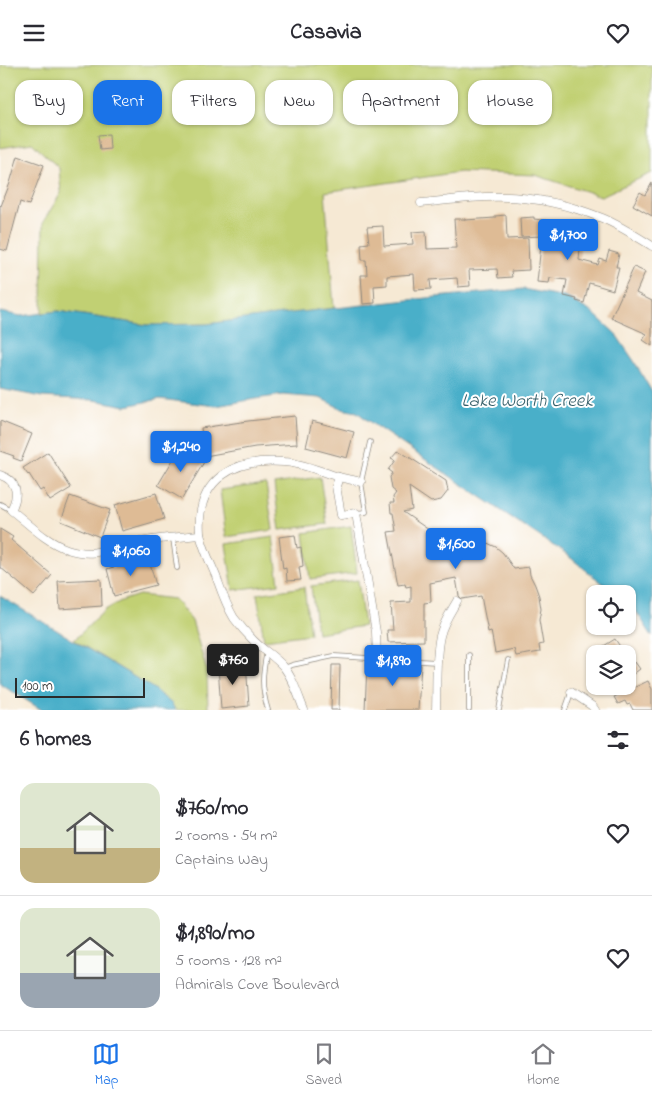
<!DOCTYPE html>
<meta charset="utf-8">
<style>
body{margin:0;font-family:"Indie Flower",sans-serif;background:#f2f2f3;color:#2b2b33;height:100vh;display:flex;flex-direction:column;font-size:19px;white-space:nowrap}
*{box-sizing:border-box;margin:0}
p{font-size:16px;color:#7c7c81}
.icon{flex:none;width:28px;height:28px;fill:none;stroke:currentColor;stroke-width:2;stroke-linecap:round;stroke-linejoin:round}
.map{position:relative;height:645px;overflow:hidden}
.panel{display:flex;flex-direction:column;background:#fff;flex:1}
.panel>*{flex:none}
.guide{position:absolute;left:15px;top:15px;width:622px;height:45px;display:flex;gap:10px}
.fabs{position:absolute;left:586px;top:520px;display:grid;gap:10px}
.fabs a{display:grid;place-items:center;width:50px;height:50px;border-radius:10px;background:#fff;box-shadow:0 1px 4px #0004;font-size:25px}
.scale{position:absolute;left:15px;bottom:12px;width:130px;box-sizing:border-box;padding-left:5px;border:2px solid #2b2b2b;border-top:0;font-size:14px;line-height:18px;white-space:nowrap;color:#2b2b2b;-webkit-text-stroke:4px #fff;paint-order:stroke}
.price{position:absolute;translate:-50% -42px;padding:0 11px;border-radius:5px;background:#1a73e8;color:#fff;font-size:16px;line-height:32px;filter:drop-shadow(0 1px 2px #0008)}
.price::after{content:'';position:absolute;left:50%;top:30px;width:15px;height:11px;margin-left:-8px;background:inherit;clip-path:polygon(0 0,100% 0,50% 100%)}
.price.on{background:#222;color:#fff}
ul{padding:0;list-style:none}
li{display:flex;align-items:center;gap:15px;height:125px;padding:0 20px}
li+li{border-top:1px solid #e1e1e2}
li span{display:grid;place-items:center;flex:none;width:140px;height:100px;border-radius:15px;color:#555}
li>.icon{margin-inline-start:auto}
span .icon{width:60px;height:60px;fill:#fffc;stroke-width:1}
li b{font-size:21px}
h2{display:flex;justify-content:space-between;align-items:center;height:60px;padding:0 20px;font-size:21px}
.tag{padding:0 18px;border-radius:15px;background:#fff;box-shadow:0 1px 4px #0004;font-size:18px;line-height:45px}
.tag.on{background:#1a73e8;color:#fff}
header{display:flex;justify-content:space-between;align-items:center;height:65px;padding:0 20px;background:#fff;font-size:22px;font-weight:700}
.tab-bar{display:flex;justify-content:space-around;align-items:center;height:70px;border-top:1px solid #e1e1e2;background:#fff;font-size:14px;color:#7c7c81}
.tab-bar a{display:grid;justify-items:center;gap:2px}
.tab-bar .on{color:#1a73e8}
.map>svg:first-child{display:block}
</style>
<header><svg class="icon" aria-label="menu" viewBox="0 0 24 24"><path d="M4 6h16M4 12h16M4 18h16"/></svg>Casavia<svg class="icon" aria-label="heart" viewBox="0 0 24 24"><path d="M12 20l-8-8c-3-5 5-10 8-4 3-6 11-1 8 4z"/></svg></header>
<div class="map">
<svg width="652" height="645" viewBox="0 0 652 645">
<rect width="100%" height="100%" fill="#fff"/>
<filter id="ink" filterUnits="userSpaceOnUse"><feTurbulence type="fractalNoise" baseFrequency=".02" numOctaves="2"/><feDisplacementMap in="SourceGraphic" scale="10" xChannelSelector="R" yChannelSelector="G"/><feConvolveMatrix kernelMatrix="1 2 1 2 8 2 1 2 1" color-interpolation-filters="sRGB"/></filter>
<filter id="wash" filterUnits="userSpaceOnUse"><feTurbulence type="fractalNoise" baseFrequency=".0096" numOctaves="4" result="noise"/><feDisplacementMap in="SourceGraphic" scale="20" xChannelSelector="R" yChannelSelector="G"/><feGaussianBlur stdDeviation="1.12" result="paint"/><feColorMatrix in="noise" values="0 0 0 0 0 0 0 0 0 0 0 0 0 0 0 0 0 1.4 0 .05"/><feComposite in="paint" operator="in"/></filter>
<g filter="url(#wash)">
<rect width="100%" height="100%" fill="#f6e9d4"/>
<!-- green -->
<g fill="#c1d073" stroke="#767e4f">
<polygon points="0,0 652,0 652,108 601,131 535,110 460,107 325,127 334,243 207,259 147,260 58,246 42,248 43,157 61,128 59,103 32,78 0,83"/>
<polygon points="320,412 327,459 280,465 274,419"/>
<polygon points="266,419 273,465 226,472 220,425"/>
<polygon points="351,461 357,508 310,514 304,468"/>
<polygon points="273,472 279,519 233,525 226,479"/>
<polygon points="358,515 364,561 317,568 311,521"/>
<polygon points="304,522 310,569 264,575 257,529"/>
<polygon points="139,530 175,534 192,556 207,606 208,645 175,645 172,639 151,622 74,575 105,545 121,536"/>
</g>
<!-- water -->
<g fill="#4aafc9" stroke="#3a6d7a">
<polygon points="523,224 566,232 593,248 615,268 634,296 652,327 652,571 634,543 628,538 628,529 616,529 567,490 374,360 357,347 342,344 320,333 283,330 255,334 216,341 160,334 126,341 94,335 42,332 0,324 0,247 21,251 58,246 147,260 207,259 282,249 436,232"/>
<polygon points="0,531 151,622 172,639 175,645 42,645 0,619"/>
</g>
<g id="blocks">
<!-- building -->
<g fill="#debb95">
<polygon points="109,69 110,84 100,85 98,70"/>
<polygon points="18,91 44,100 29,140 20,137 7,186 0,184 0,140 1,141 10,118"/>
<polygon points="652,118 652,151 633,140 640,127 645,130"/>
<polygon points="506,150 507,174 528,173 529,205 511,206 512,212 498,213 497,204 469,205 470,221 458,222 457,213 430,215 431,224 415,225 414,209 387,211 387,220 374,221 375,238 363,239 361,210 367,210 366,195 362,195 361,179 369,178 367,162 383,161 384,181 413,179 412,167 426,166 427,184 456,183 454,154 465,154 465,155 495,153 495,151"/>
<polygon points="534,152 534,154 560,157 558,181 580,183 579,195 598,200 600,194 606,196 609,186 619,189 616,202 619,202 613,225 589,218 584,238 576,236 577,234 564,231 567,215 550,213 549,218 537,217 542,171 521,172 520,153"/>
<polygon points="634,202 645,207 636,228 652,236 652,281 643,275 647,269 611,253"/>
<polygon points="295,351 297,379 255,382 205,391 201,363 248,356"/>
<polygon points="0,356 32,369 21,396 13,393 14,391 0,386"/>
<polygon points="312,356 354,367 347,393 306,382"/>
<polygon points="180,383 204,397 182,434 158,420"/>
<polygon points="398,385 446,416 448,426 441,435 431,437 409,422 412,445 403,447 439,472 451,468 462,471 462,473 481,475 496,482 503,488 514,504 529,502 530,510 535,520 539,531 541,544 539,555 543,579 539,580 540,587 516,591 514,584 495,588 491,566 488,567 481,531 462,534 459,531 456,513 430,518 431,537 424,538 424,576 388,577 387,565 393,565 391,538 411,537 411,521 406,522 405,519 398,520 388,467 396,466 393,448 391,448 390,438 394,438 393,432 396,428 391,424 389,412 392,408 388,405 395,395 391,393"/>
<polygon points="48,387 71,423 50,436 43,424 40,426 29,409 28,410 23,403"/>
<polygon points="156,428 164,454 122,466 115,440"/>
<polygon points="70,431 110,445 100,472 61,456"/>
<polygon points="0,464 13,472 11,475 52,510 34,531 0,502"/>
<polygon points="295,470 297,483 301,482 303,501 299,502 301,515 287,516 286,503 283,504 279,472"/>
<polygon points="148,492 156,520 114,531 107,504"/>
<polygon points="101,514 102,541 60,544 58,516"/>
<polygon points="615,574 625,589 602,589 599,584"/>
<polygon points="628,593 632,599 635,597 640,604 628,613"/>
<polygon points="246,598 249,641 221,644 218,601"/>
<polygon points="367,599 421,600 418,645 365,645"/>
<polygon points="332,600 340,600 339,645 331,645"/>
<polygon points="648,616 652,624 652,645 633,645 630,639 627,640 625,636 618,639 614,632"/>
</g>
</g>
</g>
<g filter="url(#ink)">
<use href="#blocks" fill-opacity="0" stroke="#908a80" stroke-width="1"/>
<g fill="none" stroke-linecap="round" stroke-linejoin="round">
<!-- lane casing -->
<g stroke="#908a80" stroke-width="5.5">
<g id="lane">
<polyline points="0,439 11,445"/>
<polyline points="356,448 366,447 361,417 370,377"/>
<polyline points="173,473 177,503"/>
<path d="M267,586C262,610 261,622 268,645"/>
<polyline points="284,603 292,600 334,591 437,597"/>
<polyline points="469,645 469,590"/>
<polyline points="499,645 508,595"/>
<polyline points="565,645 571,628"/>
</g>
</g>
<!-- street casing -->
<g stroke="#908a80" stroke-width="9">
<g id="street">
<path d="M421,138C442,136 464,133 485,132C525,130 565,138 602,153C619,160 636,171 652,181"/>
<path d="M0,410C18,416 19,430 11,445C28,458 46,477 67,484C97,494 112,481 139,477C159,473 180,472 200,470"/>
<polyline points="339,412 336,421 341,450 356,448 376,567 377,593"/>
<polyline points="571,627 592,641 595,645"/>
<path d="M304,645C298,630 293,613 283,601C274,591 263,585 254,576C247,569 240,561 234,553C226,540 221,525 216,511C211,499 202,481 200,468C196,413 235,393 284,397C303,398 321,407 339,412C346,414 354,415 361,417"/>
<path d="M436,645C437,623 435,592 440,571C443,558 450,548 457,536"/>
</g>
</g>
<!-- lane -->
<use href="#lane" stroke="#fff" stroke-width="4"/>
<!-- street -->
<use href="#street" stroke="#fff" stroke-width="8"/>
</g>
</g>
<g text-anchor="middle" stroke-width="4" stroke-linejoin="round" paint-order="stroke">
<!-- water labels -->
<g font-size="19" font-style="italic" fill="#37606a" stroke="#fff">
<text x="527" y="341">Lake Worth Creek</text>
</g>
</g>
</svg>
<div class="fabs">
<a><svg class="icon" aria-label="locate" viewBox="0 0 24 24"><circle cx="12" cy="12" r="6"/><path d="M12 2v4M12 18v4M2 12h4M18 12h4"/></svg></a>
<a><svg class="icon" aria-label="layers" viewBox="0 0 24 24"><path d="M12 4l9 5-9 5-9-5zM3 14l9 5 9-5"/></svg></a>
</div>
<div class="scale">100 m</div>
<b class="price" style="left:568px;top:196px">$1,700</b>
<b class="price" style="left:181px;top:408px">$1,240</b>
<b class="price" style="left:456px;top:505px">$1,600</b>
<b class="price" style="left:131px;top:512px">$1,060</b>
<b class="price on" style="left:233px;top:621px">$760</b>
<b class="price" style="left:393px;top:622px">$1,890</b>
<div class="guide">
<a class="tag">Buy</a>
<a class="tag on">Rent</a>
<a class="tag">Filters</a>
<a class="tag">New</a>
<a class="tag">Apartment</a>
<a class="tag">House</a>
</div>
</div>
<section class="panel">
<h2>6 homes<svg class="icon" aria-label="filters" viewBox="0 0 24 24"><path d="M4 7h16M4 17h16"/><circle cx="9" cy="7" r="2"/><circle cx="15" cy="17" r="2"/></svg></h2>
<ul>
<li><span style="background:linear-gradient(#dfe7d0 65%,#c2b280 0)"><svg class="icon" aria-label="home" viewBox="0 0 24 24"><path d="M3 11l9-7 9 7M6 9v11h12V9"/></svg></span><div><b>$760/mo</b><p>2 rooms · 54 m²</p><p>Captains Way</p></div><svg class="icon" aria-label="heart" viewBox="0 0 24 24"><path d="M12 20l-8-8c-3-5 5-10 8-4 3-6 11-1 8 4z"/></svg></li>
<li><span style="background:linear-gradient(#dfe7d0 65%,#9aa5b1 0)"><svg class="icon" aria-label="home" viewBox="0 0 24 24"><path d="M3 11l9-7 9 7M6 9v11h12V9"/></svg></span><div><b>$1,890/mo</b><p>5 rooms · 128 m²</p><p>Admirals Cove Boulevard</p></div><svg class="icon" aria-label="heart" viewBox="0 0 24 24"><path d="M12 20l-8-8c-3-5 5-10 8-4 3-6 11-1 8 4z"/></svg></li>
</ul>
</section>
<nav class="tab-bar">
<a class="on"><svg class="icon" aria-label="map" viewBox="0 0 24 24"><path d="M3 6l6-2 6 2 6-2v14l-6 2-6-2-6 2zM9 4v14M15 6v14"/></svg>Map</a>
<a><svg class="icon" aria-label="saved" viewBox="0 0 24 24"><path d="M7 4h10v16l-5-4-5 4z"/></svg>Saved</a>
<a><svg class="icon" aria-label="home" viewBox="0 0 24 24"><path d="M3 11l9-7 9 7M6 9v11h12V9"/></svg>Home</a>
</nav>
